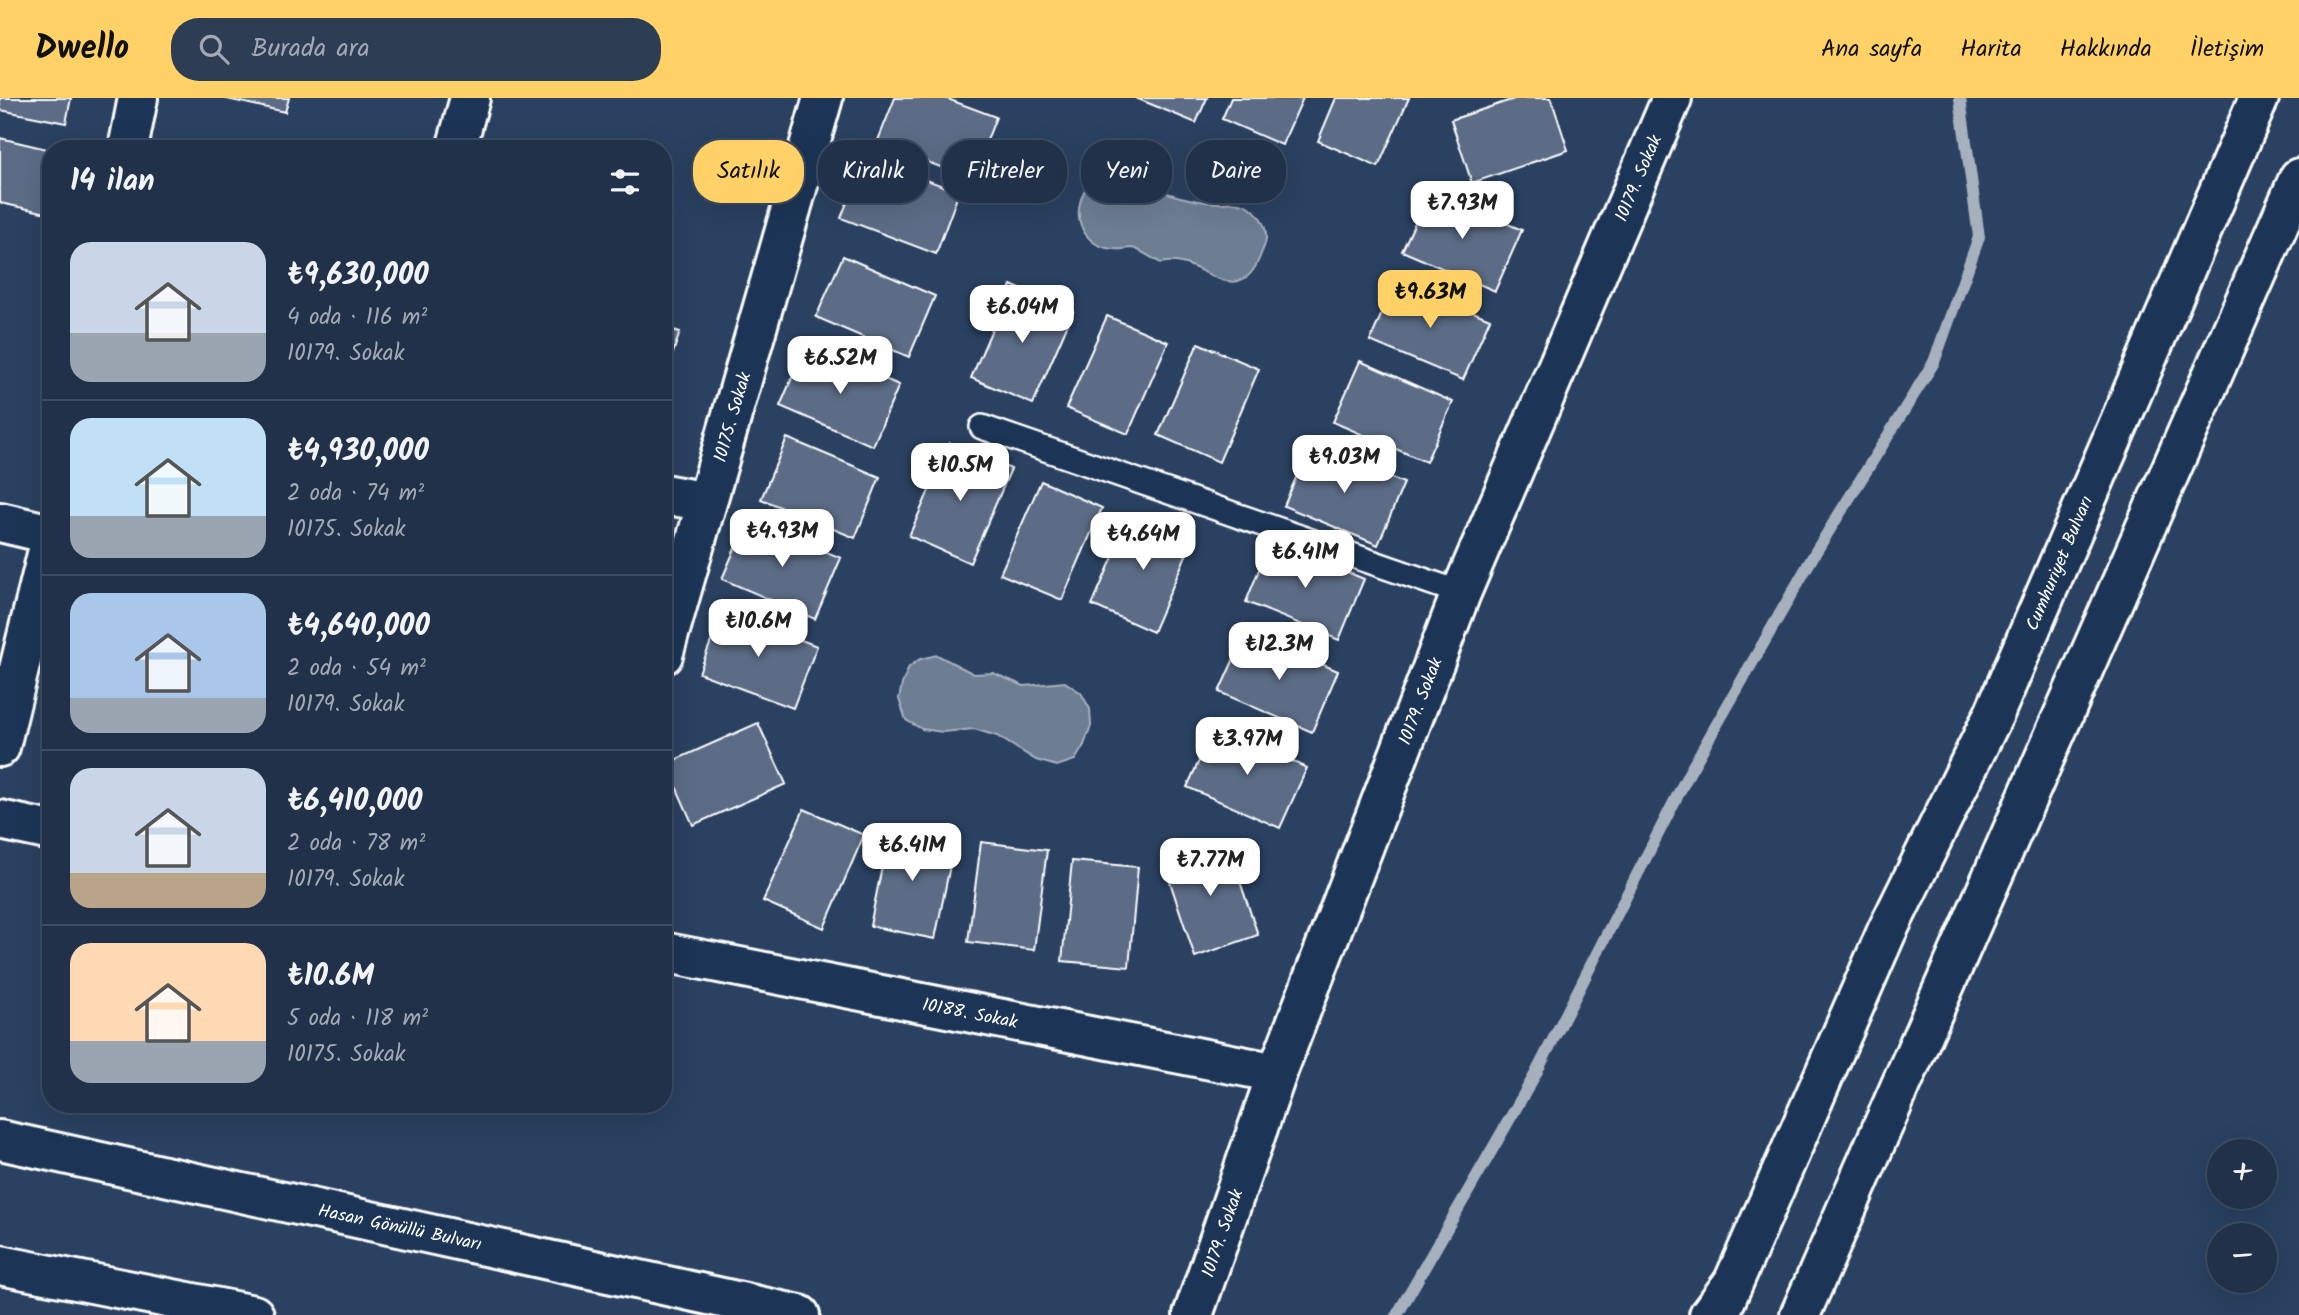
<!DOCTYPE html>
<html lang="tr">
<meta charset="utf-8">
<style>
body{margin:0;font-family:Kalam,sans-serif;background:#2d3d53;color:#f1f3f6;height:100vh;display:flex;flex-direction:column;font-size:26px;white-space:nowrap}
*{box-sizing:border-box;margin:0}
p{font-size:23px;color:#a2a9b4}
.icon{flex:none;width:38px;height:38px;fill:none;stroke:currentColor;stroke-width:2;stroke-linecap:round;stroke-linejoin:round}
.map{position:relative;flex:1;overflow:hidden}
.details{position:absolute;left:42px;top:42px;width:630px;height:973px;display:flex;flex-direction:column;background:#203149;border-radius:28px;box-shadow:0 7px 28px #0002,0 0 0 2px #3d4c61}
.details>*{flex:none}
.hud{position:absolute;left:693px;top:42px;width:665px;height:63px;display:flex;gap:14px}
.controls{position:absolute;left:2207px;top:1041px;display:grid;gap:14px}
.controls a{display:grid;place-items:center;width:70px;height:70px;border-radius:50%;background:#203149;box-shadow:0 7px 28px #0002,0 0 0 2px #3d4c61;font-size:35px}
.price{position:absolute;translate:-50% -60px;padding:0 16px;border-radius:14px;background:#fff;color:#222;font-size:23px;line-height:46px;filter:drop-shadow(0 2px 4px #0008)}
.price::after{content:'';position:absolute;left:50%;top:42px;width:21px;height:16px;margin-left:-10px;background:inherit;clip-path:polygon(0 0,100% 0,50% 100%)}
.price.selected{background:#ffd166;color:#111}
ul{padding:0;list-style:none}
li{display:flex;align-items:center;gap:21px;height:175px;padding:0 28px}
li+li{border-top:2px solid #3d4c61}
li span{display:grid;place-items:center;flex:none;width:196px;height:140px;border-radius:21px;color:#555}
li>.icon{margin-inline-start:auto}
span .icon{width:84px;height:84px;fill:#fffc;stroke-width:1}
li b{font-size:30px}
h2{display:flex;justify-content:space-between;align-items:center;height:84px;padding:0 28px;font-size:30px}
.pill{padding:0 24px;border-radius:28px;background:#203149;box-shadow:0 7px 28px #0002,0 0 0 2px #3d4c61;font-size:24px;line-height:63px}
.pill.selected{background:#ffd166;color:#111}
header{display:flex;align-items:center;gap:42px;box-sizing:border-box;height:98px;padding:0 35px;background:#ffd166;color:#111}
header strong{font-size:33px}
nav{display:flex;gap:38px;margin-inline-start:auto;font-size:24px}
.search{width:490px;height:63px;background:#2d3d53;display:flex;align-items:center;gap:18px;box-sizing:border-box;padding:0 24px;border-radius:28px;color:#a2a9b4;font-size:26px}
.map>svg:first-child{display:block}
</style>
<header>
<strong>Dwello</strong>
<div class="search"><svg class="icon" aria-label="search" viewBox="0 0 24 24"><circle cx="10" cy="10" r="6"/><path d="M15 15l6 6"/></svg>Burada ara</div>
<nav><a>Ana sayfa</a><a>Harita</a><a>Hakkında</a><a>İletişim</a></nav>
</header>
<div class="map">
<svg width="2299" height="1217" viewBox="0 0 2299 1217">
<rect width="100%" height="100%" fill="#2a4161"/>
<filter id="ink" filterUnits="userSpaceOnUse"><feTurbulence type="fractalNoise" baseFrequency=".0143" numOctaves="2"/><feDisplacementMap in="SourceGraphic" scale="14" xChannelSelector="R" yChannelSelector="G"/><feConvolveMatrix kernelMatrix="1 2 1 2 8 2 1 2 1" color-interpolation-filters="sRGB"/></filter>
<g filter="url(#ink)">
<!-- water -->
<g fill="#6d7d92" stroke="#a7b1be" stroke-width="2">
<path d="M1110,71C1131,78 1149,90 1170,96C1185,101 1202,104 1218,105C1225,106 1233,103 1239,105C1255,108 1267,124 1266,141C1266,145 1263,151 1261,156C1257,167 1251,180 1238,183C1215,189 1192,157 1161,165C1153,161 1141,152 1132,150C1126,150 1120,152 1115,151C1088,150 1073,126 1081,101C1086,85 1095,77 1110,71Z"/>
<polygon points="937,557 974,576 993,575 1024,588 1065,584 1081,595 1090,611 1091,627 1084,647 1075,662 1057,668 1036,662 997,638 974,631 943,634 922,631 906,622 899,601 902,586 909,569 920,561"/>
</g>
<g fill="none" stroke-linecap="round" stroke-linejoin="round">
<!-- stream -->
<polyline stroke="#a7b1be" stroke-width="12" points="1397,1217 1535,977 1689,675 1815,455 1934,264 1979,139 1960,0"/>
</g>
<!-- building -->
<g fill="#5b6c86" stroke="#fff" stroke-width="2">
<polygon points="0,0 71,0 66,25 0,12"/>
<polygon points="223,0 289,0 285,14"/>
<polygon points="895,0 945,0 996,19 972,81 877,45"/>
<polygon points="1136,0 1207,0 1196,25"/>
<polygon points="1231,0 1303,0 1282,47 1222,21"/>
<polygon points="1336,0 1409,0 1378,69 1318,43"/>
<polygon points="1517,0 1551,0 1568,52 1472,85 1451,22"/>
<polygon points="0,40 51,52 51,116 0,105"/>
<polygon points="865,59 959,94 936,156 841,120"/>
<polygon points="1430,92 1522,132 1495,193 1402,153"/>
<polygon points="843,158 935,198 909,259 816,219"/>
<polygon points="1396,182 1490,221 1463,282 1370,243"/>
<polygon points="1011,187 1073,214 1033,306 971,280"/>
<polygon points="1107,218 1168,244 1128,336 1066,310"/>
<polygon points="663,229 680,234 663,285"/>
<polygon points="1198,245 1259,271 1219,364 1158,337"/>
<polygon points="806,247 899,287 873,348 780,308"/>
<polygon points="1360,263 1453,304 1426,364 1333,324"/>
<polygon points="787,340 880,379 855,440 761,401"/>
<polygon points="950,345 1011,371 970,465 909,438"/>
<polygon points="1310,347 1404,385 1378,447 1284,408"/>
<polygon points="1041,383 1102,410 1062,502 1000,476"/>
<polygon points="1132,415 1193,441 1153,534 1092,507"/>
<polygon points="748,420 841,460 815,521 722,481"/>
<polygon points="1271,442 1364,481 1339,542 1246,504"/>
<polygon points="723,512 817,548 793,610 699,575"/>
<polygon points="1246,534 1338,573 1312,634 1219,594"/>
<polygon points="758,625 786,686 693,727 666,666"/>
<polygon points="1215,628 1307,670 1280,730 1187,689"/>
<polygon points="804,711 864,737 824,830 763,803"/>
<polygon points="890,729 955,743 935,841 870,828"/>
<polygon points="1226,742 1258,837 1195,859 1163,763"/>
<polygon points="981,744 1047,752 1034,852 968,844"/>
<polygon points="1072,763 1138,769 1129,869 1062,863"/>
</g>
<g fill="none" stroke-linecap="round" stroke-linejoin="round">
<!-- service casing -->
<g stroke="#fff" stroke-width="28">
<polyline id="service" points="982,329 1461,495"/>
</g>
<!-- minor casing -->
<g stroke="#fff" stroke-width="44">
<g id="minor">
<polyline points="128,51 138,0"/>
<polyline points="456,51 470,0"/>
<polyline points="663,396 707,404"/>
<polyline points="0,424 51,436"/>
<polyline points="663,557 823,0"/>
<polyline points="0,649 51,440"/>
<polyline points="0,722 51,733"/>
<polyline points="663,854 1277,975"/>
<polyline points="1193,1217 1277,975 1461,495 1672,0"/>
</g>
</g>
<!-- secondary casing -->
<g stroke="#fff" stroke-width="44">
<g id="secondary">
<polyline points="1720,1215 1887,833 1994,616 2259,0"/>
<polyline points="1800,1217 2299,80"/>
</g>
</g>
<!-- primary casing -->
<g stroke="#fff" stroke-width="44">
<g id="primary">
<polyline points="0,1042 800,1217"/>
<polyline points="0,1167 254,1217"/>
<polyline points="1709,1217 1733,1185"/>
</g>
</g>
<!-- service -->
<use href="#service" stroke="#1d3557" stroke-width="23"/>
<!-- minor -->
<use href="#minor" stroke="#1d3557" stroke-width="38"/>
<!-- secondary -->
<use href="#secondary" stroke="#1d3557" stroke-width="38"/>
<!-- primary -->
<use href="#primary" stroke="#1d3557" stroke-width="38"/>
</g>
</g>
<g text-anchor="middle" stroke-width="5" stroke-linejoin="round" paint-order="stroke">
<!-- street labels -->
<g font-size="18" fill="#fff" stroke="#1d3557">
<text transform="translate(1638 80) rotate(-67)" y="6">10179. Sokak</text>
<text transform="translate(732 319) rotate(-74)" y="6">10175. Sokak</text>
<text transform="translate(2059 465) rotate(-67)" y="6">Cumhuriyet Bulvarı</text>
<text transform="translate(1420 603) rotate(-69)" y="6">10179. Sokak</text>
<text transform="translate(970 915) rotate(11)" y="6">10188. Sokak</text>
<text transform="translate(400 1129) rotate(12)" y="6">Hasan Gönüllü Bulvarı</text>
<text transform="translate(1222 1135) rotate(-71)" y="6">10179. Sokak</text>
</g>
</g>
</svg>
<div class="controls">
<a>+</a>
<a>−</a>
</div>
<b class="price" style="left:1462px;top:143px">₺7.93M</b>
<b class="price selected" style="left:1430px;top:232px">₺9.63M</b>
<b class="price" style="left:1022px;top:247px">₺6.04M</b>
<b class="price" style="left:840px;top:298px">₺6.52M</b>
<b class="price" style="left:1344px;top:397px">₺9.03M</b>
<b class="price" style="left:960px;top:405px">₺10.5M</b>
<b class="price" style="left:782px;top:471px">₺4.93M</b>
<b class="price" style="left:1143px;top:474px">₺4.64M</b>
<b class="price" style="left:1305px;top:492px">₺6.41M</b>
<b class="price" style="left:758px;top:561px">₺10.6M</b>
<b class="price" style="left:1279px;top:584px">₺12.3M</b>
<b class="price" style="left:1247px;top:679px">₺3.97M</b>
<b class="price" style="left:912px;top:785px">₺6.41M</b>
<b class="price" style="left:1210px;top:800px">₺7.77M</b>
<div class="hud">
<a class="pill selected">Satılık</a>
<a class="pill">Kiralık</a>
<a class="pill">Filtreler</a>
<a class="pill">Yeni</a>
<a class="pill">Daire</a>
</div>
<section class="details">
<h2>14 ilan<svg class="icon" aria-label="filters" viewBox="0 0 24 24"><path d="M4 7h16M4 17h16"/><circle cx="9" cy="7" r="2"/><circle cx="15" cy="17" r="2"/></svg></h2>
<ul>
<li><span style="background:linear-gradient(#c9d6e8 65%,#9aa5b1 0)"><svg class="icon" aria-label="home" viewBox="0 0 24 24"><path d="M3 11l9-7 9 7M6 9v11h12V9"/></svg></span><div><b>₺9,630,000</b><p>4 oda · 116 m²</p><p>10179. Sokak</p></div></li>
<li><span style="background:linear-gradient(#bfe0f5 70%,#9aa5b1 0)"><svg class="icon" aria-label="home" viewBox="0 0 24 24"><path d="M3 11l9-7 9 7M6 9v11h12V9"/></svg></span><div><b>₺4,930,000</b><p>2 oda · 74 m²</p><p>10175. Sokak</p></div></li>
<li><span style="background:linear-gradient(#a9c7e8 75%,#9aa5b1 0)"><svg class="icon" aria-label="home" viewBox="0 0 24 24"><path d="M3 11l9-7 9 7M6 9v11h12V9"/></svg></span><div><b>₺4,640,000</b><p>2 oda · 54 m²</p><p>10179. Sokak</p></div></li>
<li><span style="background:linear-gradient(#c9d6e8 75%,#b9a48a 0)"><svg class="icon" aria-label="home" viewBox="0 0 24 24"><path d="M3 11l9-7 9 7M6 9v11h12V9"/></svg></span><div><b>₺6,410,000</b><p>2 oda · 78 m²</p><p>10179. Sokak</p></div></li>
<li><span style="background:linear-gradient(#ffd9b3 70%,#9aa5b1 0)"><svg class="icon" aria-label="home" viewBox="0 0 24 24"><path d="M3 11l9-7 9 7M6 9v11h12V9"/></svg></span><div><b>₺10.6M</b><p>5 oda · 118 m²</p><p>10175. Sokak</p></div></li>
</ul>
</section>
</div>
